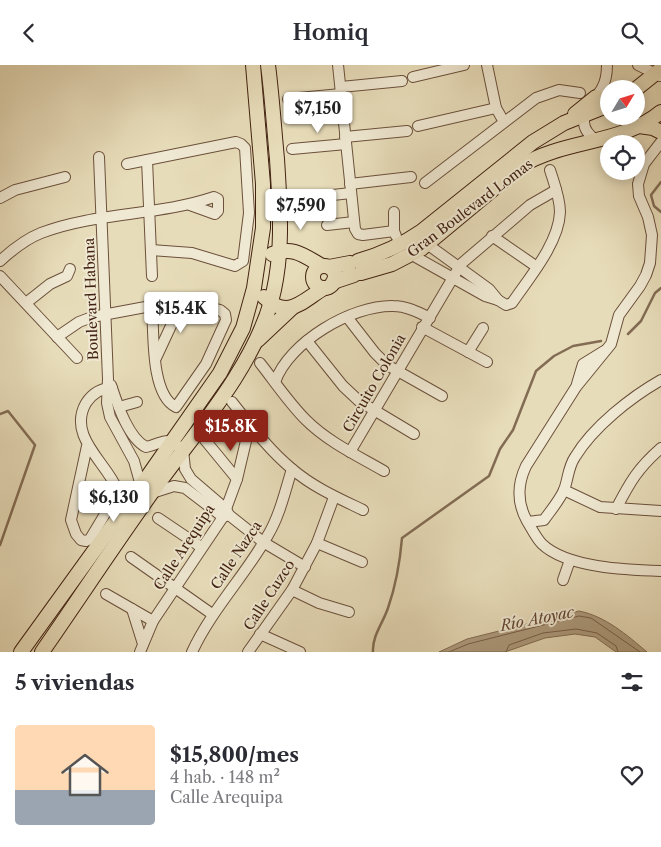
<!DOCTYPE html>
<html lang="es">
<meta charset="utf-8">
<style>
body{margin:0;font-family:"Libre Caslon Text",serif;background:#f2f2f3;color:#2b2b33;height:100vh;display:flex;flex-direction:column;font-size:19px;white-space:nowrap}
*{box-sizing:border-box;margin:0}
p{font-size:16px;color:#7c7c81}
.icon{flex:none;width:28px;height:28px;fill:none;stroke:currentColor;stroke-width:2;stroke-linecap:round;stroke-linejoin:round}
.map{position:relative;height:587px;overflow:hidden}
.side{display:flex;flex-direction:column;background:#fff;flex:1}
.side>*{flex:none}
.needle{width:32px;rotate:52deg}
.fabs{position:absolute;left:600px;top:15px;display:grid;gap:10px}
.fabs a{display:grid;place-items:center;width:45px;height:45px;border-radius:50%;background:#fff;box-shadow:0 2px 12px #0003;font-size:25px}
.price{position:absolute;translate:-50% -42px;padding:0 11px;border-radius:5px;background:#fff;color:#222;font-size:16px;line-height:32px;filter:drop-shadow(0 1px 2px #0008)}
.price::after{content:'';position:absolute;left:50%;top:30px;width:15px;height:11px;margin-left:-8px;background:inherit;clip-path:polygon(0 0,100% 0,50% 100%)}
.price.active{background:#8f2418;color:#fff}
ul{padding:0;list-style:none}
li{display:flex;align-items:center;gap:15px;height:125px;padding:0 15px}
li span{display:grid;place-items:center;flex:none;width:140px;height:100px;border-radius:5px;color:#555}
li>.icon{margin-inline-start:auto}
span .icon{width:60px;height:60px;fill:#fffc;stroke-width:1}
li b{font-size:21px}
h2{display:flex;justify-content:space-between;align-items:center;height:60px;padding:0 15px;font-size:21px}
header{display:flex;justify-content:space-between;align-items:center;height:65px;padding:0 15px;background:#fff;font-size:22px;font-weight:600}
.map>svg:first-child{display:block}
</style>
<header><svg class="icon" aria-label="back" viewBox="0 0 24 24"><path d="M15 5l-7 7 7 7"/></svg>Homiq<svg class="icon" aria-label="search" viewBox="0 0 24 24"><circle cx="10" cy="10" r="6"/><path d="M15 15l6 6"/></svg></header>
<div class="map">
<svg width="661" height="587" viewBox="0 0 661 587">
<rect width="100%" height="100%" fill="#e7dcb9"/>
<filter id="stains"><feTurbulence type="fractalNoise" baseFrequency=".004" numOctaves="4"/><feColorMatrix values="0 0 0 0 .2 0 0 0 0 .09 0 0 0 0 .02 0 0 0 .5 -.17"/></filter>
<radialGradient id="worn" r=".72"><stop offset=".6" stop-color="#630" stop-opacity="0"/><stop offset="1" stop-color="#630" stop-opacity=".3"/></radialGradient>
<!-- water -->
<path fill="#af9d80" stroke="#836c54" d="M579,546C605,551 627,570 647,587H616L595,572L575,569L545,573L505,587H439L467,574Z"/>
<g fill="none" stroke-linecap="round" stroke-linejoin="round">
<!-- shore -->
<g stroke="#786048" stroke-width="1">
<polyline points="449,587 468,579 579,551 591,553 640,587"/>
<polyline points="506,587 509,580 543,568 576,564 597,568 616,581 618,587"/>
</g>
<!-- stream -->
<g stroke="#836c54" stroke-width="2.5">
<polyline points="661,117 651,130 654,141 661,147"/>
<polyline points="628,269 641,256 655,228 661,223"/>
<polyline points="0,349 8,346 35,380 0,480"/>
<path d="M373,587C372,571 383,558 388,543C396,520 400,497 402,473L489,411L500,384L513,365L536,306L554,291L573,281L601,276"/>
</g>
<!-- minor casing -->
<g stroke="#6b503b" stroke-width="12">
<g id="minor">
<polyline points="338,0 355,164 358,169 363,170 394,166"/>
<polyline points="487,0 496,43 504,57"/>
<polyline points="638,0 660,11"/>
<polyline points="413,12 464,0"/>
<polyline points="341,22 402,16"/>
<polyline points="288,34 341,29"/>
<polyline points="418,61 496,43"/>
<polyline points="345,72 407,66"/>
<path d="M597,76C571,58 590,43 602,23C606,16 607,8 607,0"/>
<path d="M661,77L644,99L638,119L639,131L648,152L652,170L650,198L646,210L640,221L619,250L611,279L576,322L526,401C517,420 517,438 527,456C532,464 536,473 542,479C567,503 628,505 661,506"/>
<polyline points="292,84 346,79"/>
<polyline points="99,92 108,314 107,338 110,352 134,396 141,421 152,428 174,421 185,423 223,452 229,450"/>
<polyline points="147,95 152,211"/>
<polyline points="127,99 236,77 241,79 245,83 249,148 243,196 235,201 192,188 151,185"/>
<polyline points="425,118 536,33 559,25 580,28"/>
<polyline points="350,119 411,112"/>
<polyline points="0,133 15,125 65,112"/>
<polyline points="296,134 351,128"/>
<polyline points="394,147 394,166 396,171"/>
<polyline points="327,160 354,157"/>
<polyline points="492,171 537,202"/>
<polyline points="427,179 489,224 498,235"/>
<path d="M412,190L485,231L498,235L506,240L512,238C529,213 559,178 560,147C560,133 554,118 550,105"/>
<path d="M0,196C12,185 26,174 41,168C96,147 158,151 214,132L218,134V146L215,149L190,140"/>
<polyline points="0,211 77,293"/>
<polyline points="26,238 50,219 67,211 70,204"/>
<polyline points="347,252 375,288 387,300 442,331"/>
<polyline points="422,262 487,297"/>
<path d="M57,272L79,257L92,252L183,235L220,245L225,249L226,255L206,299L176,342C150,330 154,265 152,240"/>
<polyline points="307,276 343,321 359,336 414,369"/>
<polyline points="468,287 483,263"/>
<polyline points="156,293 183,235"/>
<path d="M260,298C275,317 289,338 306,355C328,377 358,391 384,406"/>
<path d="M275,317C289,277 352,240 393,241C406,241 418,247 430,253"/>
<polyline points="577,319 583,299 604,286"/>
<path d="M111,320C117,338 128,373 146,382C165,378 165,369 183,385L185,404L191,414L226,444L229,450L263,477L305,502"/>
<path d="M232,337C251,361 269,385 292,404C313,422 338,433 363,445"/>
<polyline points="119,342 137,337"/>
<polyline points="205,375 237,414"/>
<path d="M87,381L71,455L76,469L81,475L86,476L90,474L117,429V424C106,397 67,371 86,338C92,329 101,323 112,323"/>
<polyline points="350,387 461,199 530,140 556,125"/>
<polyline points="564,425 600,442 661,446"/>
<path d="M616,444C630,417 638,403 661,383"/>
<polyline points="158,453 201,482"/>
<path d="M528,457L544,455C551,445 559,436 564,425C568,415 568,402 575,392C593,362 631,332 661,315"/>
<polyline points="317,478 362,497"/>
<polyline points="131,492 212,549"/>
<polyline points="563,515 570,495"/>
<polyline points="292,525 319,538 349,547"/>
<polyline points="106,529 153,556"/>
<polyline points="132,544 143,579"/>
<polyline points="260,569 300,587"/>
<polyline points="140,587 153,556 223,452 237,414 250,359"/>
<path d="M192,587C212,544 245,511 268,470C280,450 285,426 292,404"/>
<polyline points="248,587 292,525 317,478 334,432"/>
</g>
</g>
<!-- major casing -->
<g stroke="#422211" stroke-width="16">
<g id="major">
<polyline points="636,24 661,4"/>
<polyline points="575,49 596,32"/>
<polyline points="639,61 653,63 661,67"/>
<path d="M272,189C293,181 303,190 322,201"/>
<path d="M358,196C382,189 402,180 422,166L533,77L564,58L609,40"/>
<circle cx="324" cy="212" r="11"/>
<polyline points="329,202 350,198"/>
<path d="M361,208L392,199L421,184L521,101C564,74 621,80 661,47"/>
<polyline points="333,217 354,210"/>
<path d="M264,232C288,255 301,237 324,223"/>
<polyline points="258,275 292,243"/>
<polyline points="21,587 141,421 220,308 243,263 254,223 263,163 263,119 253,0"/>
<path d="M42,587C81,531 118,474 158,419C198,364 252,303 271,237C284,190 280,142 277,94C274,63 272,31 268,0"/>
</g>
</g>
<!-- minor -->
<use href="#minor" stroke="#efe8d2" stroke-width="10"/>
<!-- major -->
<use href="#major" stroke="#e7dcb9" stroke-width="14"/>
</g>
<g text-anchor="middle" stroke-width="4" stroke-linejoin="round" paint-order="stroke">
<!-- street labels -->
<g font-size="14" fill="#422211" stroke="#efe8d2">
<text transform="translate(470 143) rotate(-37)" y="5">Gran Boulevard Lomas</text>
<text transform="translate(91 234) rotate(-92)" y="5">Boulevard Habana</text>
<text transform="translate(374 318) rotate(-60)" y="5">Circuito Colonia</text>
<text transform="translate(184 482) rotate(-57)" y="5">Calle Arequipa</text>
<text transform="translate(236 490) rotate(-56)" y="5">Calle Nazca</text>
<text transform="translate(269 530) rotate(-57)" y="5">Calle Cuzco</text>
</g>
<!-- water labels -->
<g font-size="15" font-style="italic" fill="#634732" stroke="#efe8d2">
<text transform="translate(537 554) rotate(-11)" y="5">Río Atoyac</text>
</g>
</g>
<rect width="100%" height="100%" filter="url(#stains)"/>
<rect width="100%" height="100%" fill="url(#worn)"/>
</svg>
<div class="fabs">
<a><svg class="needle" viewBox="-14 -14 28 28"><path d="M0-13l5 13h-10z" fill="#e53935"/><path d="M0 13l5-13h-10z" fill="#7c7c81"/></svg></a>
<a><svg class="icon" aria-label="locate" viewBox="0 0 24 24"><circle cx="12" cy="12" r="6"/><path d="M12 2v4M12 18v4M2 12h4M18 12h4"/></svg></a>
</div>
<b class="price" style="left:318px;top:69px">$7,150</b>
<b class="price" style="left:301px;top:166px">$7,590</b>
<b class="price" style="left:181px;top:269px">$15.4K</b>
<b class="price active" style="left:231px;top:387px">$15.8K</b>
<b class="price" style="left:114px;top:458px">$6,130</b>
</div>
<section class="side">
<h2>5 viviendas<svg class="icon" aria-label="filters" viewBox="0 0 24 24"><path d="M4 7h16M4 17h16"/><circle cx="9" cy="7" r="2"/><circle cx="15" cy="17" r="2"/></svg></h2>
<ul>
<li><span style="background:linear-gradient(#ffd9b3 65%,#9aa5b1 0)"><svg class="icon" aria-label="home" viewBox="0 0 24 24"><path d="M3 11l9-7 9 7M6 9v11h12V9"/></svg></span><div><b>$15,800/mes</b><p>4 hab. · 148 m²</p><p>Calle Arequipa</p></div><svg class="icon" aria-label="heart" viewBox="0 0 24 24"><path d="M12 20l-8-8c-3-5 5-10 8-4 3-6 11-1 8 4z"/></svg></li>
</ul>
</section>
